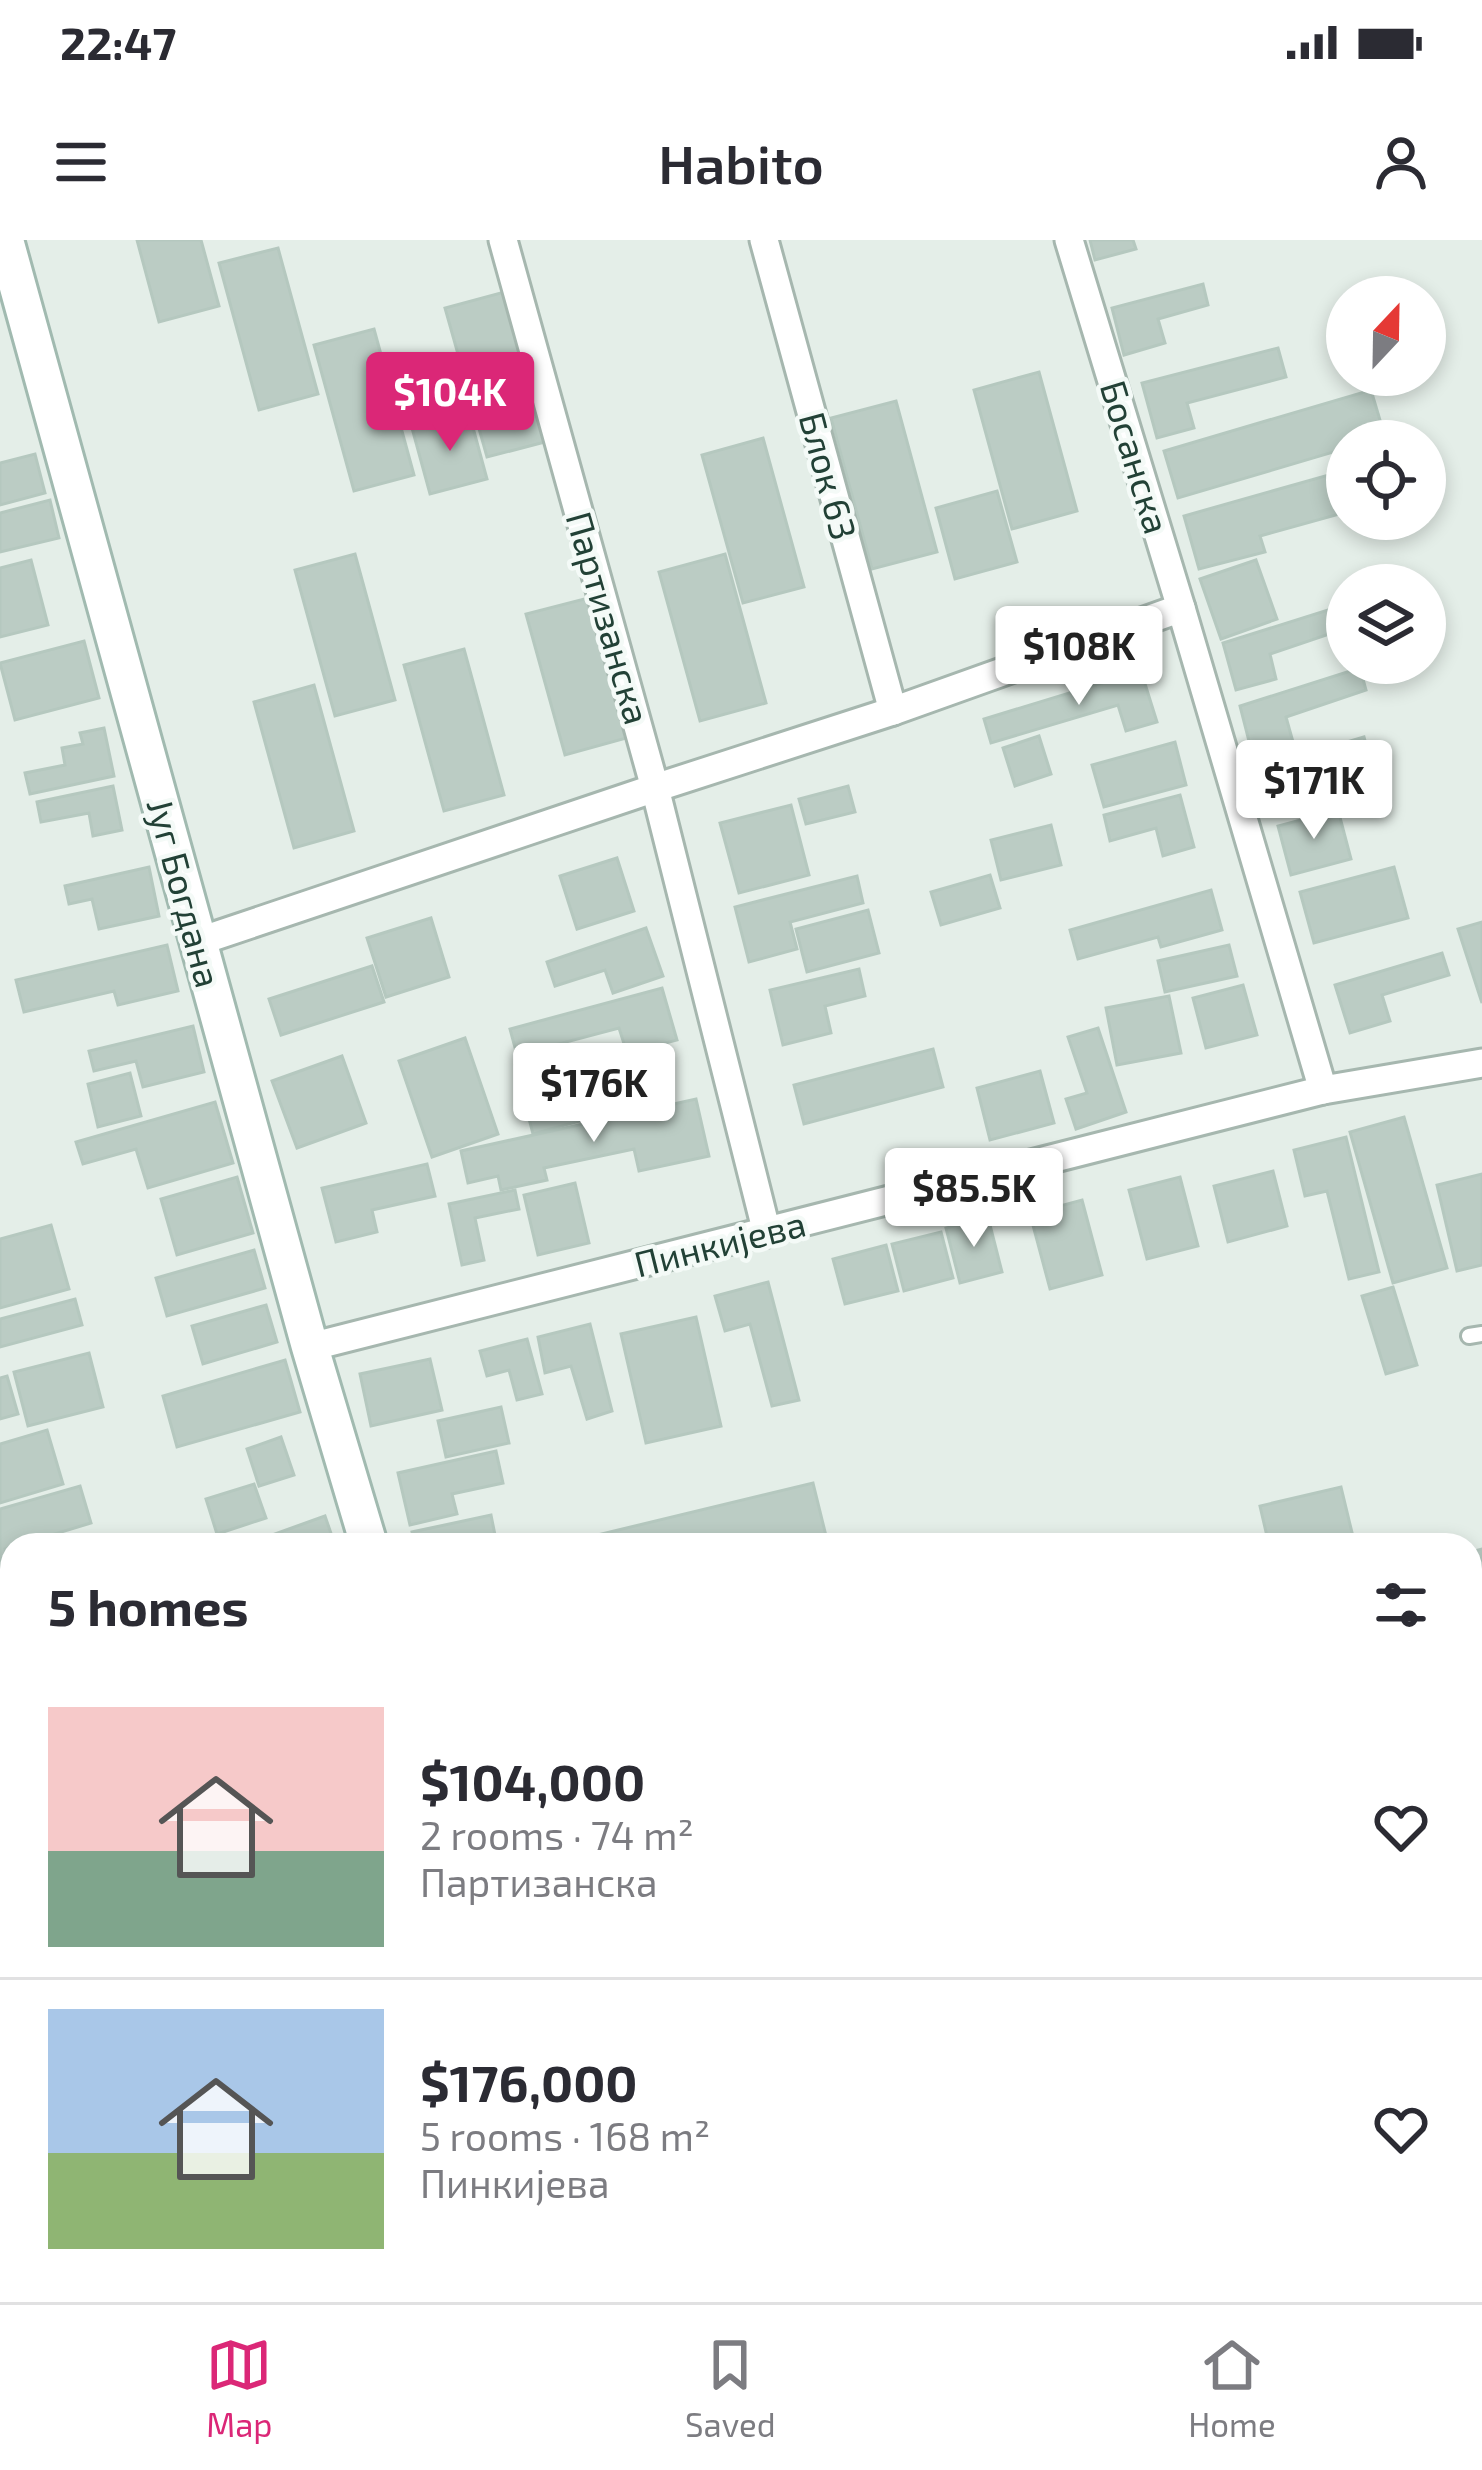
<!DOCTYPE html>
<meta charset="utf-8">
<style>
body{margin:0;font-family:"Exo 2",sans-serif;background:#f2f2f3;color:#2b2b33;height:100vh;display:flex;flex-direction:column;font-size:45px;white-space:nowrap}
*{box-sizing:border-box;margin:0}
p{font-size:39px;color:#7c7c81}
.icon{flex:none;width:66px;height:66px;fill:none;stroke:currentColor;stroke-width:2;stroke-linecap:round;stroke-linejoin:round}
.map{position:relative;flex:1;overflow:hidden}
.sheet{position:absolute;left:0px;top:1293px;width:1482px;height:771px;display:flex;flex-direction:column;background:#fff;border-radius:36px 36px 0 0;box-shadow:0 6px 18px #0003}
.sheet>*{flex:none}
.needle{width:78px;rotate:22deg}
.controls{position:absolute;left:1326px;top:36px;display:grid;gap:24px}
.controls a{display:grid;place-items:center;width:120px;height:120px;border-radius:50%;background:#fff;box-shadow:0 6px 18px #0003;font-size:60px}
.price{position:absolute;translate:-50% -102px;padding:0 27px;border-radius:12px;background:#fff;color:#222;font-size:39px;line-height:78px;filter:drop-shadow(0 3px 6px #0008)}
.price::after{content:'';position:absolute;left:50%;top:72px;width:36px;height:27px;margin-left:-18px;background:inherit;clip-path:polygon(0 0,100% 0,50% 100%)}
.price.on{background:#db2777;color:#fff}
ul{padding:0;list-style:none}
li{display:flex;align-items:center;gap:36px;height:300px;padding:0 48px}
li+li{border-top:3px solid #e1e1e2}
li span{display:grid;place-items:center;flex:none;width:336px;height:240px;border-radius:0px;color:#555}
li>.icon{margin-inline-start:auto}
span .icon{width:144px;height:144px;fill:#fffc;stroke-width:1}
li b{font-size:51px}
h2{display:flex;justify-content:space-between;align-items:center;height:144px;padding:0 48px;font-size:51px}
.status{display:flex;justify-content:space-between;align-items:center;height:84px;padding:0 60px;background:#fff;direction:ltr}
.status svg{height:33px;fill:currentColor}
header{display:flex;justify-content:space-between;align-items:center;height:156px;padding:0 48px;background:#fff;font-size:54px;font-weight:600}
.menu{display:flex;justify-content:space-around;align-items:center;height:168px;border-top:3px solid #e1e1e2;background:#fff;font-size:33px;color:#7c7c81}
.menu a{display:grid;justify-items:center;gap:6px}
.menu .on{color:#db2777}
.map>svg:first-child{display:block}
</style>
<div class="status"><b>22:47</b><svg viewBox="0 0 49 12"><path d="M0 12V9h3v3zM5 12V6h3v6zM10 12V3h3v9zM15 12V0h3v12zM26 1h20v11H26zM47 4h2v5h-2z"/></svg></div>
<header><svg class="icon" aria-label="menu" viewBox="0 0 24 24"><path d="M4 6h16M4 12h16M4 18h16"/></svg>Habito<svg class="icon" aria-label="person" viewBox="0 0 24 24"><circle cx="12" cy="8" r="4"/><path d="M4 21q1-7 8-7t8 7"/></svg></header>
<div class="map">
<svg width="1482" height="2062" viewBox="0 0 1482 2062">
<rect width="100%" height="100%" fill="#e4eee8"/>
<!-- building -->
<g fill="#bbccc4" stroke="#b5c8bf" stroke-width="3">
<polygon points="137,0 201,0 219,66 159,82"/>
<polygon points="1090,0 1133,0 1136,9 1095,20"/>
<polygon points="278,8 318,154 259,170 219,23"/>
<polygon points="1203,44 1208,65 1158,79 1165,103 1124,115 1112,68"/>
<polygon points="508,51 549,201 487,217 445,68"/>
<polygon points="374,89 414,235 354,251 314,105"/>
<polygon points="1278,108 1286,137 1187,163 1194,188 1157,198 1142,143"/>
<polygon points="1039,132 1077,271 1012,289 974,150"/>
<polygon points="1371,150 1385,197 1372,201 1347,201 1347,208 1178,258 1164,211"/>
<polygon points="896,161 937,312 872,329 831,178"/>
<polygon points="469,173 487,239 430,254 412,188"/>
<polygon points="763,198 804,347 743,363 702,215"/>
<polygon points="35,214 45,253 0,265 0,223"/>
<polygon points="1332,234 1343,273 1260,296 1265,312 1199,329 1184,276"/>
<polygon points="997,251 1017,322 955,339 936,268"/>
<polygon points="50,260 59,298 0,312 0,273"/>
<polygon points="355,314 395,460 335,476 295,330"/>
<polygon points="725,314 766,463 700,481 659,332"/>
<polygon points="31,320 48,385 0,397 0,328"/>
<polygon points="1256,320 1277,379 1221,399 1200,339"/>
<polygon points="592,357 630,497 565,515 526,374"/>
<polygon points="1344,365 1347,388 1270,414 1276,439 1236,450 1223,403"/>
<polygon points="84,401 99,458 15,480 0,423"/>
<polygon points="464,409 504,555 444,571 404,425"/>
<polygon points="1360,428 1366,450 1286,477 1293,502 1252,513 1240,466"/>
<polygon points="1141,431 1157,482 1126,491 1118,465 991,503 984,479"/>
<polygon points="314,445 354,591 294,608 254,462"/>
<polygon points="104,488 114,536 30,554 25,533 65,525 62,508 83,504 80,493"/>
<polygon points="1039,496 1051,534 1015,546 1003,508"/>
<polygon points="1364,497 1370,519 1303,539 1310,564 1271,576 1257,529"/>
<polygon points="1175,502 1186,545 1104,567 1092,525"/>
<polygon points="113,546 122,590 93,596 89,573 41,582 37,562"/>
<polygon points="848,546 855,572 806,584 799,559"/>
<polygon points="1180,555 1194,607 1163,616 1156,588 1110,601 1104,575"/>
<polygon points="791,565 809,635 739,653 720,583"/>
<polygon points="1338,570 1351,619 1291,635 1278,586"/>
<polygon points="1051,585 1061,625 1001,640 991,600"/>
<polygon points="617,618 634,671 577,689 560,636"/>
<polygon points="149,627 159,676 99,689 92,659 69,664 65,646"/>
<polygon points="1394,627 1408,678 1314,703 1300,652"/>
<polygon points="990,635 1000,668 941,685 931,652"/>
<polygon points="857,636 863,663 790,682 797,709 749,722 735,667"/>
<polygon points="1211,650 1222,690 1161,707 1158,697 1078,719 1070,690"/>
<polygon points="868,670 879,713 807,732 796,689"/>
<polygon points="431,678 449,737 386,757 367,698"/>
<polygon points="1482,682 1482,763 1458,689"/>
<polygon points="646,688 663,736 613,753 605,730 555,746 547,722"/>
<polygon points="167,705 178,751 118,765 114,751 24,772 16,740"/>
<polygon points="1229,705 1237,736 1165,752 1158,721"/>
<polygon points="1442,713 1449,735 1382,755 1390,781 1350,793 1335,745"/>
<polygon points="372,726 384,762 281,795 269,759"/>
<polygon points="859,729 865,756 825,766 831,793 783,805 770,750"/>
<polygon points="1243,745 1257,795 1206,808 1193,758"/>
<polygon points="662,748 677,800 627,813 619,788 517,815 510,789"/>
<polygon points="1169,756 1181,813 1117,825 1106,768"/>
<polygon points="193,786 204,832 143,847 136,821 94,831 89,811"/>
<polygon points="1098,788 1126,872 1076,889 1066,859 1087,853 1068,797"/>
<polygon points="465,798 498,894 432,917 399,821"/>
<polygon points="589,806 601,853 628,845 634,866 533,894 515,825"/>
<polygon points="933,809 943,847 804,884 794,845"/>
<polygon points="342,816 366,883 297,908 272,841"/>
<polygon points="1040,831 1054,883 990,900 977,848"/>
<polygon points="130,833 141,876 98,887 88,844"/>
<polygon points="696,859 709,916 639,931 634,909 544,928 547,940 501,950 498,936 468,943 461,911"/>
<polygon points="215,862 233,923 148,948 136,909 83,924 76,902"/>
<polygon points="1404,877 1447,1028 1393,1043 1350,892"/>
<polygon points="1346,897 1379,1032 1349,1039 1327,951 1305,956 1294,910"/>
<polygon points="427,924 435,956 372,970 377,992 336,1002 322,948"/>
<polygon points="1273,931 1287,986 1228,1002 1214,946"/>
<polygon points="1482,934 1482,1025 1457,1031 1437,945"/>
<polygon points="237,937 253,993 177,1015 161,959"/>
<polygon points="1180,937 1198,1006 1147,1019 1129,950"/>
<polygon points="575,943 589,1003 538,1015 524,955"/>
<polygon points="515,950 519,969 475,978 484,1020 462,1025 449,964"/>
<polygon points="1082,960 1102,1035 1050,1049 1030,974"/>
<polygon points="988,977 1002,1032 960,1043 946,988"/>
<polygon points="51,985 69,1049 0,1068 0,999"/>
<polygon points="941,992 953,1038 904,1051 892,1004"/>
<polygon points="886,1005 898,1051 845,1064 833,1019"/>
<polygon points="254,1010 265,1048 167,1076 156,1038"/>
<polygon points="768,1042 799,1160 772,1166 750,1084 725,1091 715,1056"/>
<polygon points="1393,1047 1417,1125 1386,1134 1362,1056"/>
<polygon points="75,1059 82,1085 0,1107 0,1079"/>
<polygon points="266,1065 277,1102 203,1124 192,1086"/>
<polygon points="696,1077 721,1186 646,1203 621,1094"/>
<polygon points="590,1084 612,1171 587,1179 571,1126 545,1133 538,1097"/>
<polygon points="527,1099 542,1154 517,1160 509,1130 487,1136 480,1111"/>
<polygon points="89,1113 103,1167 28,1186 14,1132"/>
<polygon points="430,1119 442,1170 371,1186 360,1134"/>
<polygon points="285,1120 300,1172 177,1207 163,1156"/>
<polygon points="7,1136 18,1174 0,1179 0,1138"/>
<polygon points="501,1167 509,1203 446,1217 438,1181"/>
<polygon points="47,1190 63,1244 0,1263 0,1204"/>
<polygon points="281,1197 294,1235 259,1246 247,1209"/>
<polygon points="496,1211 503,1243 452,1254 457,1274 410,1285 398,1233"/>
<polygon points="813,1243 828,1304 556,1305"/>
<polygon points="254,1244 266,1278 217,1294 206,1259"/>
<polygon points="80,1246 91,1283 5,1309 12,1333 0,1336 0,1269"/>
<polygon points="1341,1247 1355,1305 1269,1305 1260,1266"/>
<polygon points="491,1275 497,1305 415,1305 412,1292"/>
<polygon points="325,1276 335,1305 273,1305 269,1296"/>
<polygon points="1482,1309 1482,1366 1470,1312"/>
<polygon points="12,1362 12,1423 0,1427 0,1366"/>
<polygon points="1480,1409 1482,1418 1482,1502 1470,1505 1470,1412"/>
<polygon points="12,1461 12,1517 8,1518 0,1490 0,1464"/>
<polygon points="1482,1646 1482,1717 1470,1720 1470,1649"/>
<polygon points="12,1776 12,1829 0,1832 0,1779"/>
<polygon points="218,2052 250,2052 252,2062 173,2062"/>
<polygon points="272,2052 334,2052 336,2062 275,2062"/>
<polygon points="486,2052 540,2052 543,2062 474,2062 472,2056"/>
<polygon points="618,2052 697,2052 699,2062 621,2062"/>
<polygon points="840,2052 867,2052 870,2062 800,2062"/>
<polygon points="1277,2052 1357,2052 1360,2062 1240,2062"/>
</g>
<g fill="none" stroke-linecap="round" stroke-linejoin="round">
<!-- lane casing -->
<g stroke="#a6b7af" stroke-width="20">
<polyline id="lane" points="1469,1096 1482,1094"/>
</g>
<!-- street casing -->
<g stroke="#a6b7af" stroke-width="33">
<g id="street">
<polyline points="503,0 655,548 767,993"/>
<polyline points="764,0 893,471"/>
<polyline points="1069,0 1181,368 1323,850"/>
<polyline points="197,702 655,548 893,471 1181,368"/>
<polyline points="310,1107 1323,850 1482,823"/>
<polyline points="0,1610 12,1652"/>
<polyline points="1470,2000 1482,1999"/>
<polyline points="122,2052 125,2062"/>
<polyline points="587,2052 589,2062"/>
<polyline points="1398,2052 1401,2062"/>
</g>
</g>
<!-- secondary casing -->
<g stroke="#a1bab0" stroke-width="42">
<g id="secondary">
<polyline points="5,0 310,1107 369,1305"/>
<polyline points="1470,1540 1482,1538"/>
<polyline points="0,1873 12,1870"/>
</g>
</g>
<!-- lane -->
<use href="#lane" stroke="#fff" stroke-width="14"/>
<!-- street -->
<use href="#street" stroke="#fff" stroke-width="27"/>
<!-- secondary -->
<use href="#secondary" stroke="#fff" stroke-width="36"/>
</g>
<g text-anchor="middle" stroke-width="9" stroke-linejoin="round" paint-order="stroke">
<!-- street labels -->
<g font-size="36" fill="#224136" stroke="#f4faf7">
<text transform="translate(1135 217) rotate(73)" y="13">Босанска</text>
<text transform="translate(828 236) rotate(75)" y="13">Блок 63</text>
<text transform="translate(608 378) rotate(74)" y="13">Партизанска</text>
<text transform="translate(184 653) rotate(75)" y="13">Југ Богдана</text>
<text transform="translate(720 1004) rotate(-14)" y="13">Пинкијева</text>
</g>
</g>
</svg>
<div class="controls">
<a><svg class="needle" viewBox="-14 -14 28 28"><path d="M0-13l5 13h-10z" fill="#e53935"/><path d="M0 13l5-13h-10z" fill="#7c7c81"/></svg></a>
<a><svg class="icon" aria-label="locate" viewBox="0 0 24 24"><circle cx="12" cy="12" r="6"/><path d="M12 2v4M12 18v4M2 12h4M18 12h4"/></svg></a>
<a><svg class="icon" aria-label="layers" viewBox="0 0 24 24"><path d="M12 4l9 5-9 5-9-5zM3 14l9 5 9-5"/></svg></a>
</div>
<b class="price on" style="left:450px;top:214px">$104K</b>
<b class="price" style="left:1079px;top:468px">$108K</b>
<b class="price" style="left:1314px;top:602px">$171K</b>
<b class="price" style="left:594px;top:905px">$176K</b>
<b class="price" style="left:974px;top:1010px">$85.5K</b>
<section class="sheet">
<h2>5 homes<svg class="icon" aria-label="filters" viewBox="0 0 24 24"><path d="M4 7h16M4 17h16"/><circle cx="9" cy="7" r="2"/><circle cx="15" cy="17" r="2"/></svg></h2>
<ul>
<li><span style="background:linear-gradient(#f6c9c9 60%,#7fa58c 0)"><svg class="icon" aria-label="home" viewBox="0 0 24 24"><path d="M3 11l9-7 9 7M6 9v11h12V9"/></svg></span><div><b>$104,000</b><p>2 rooms · 74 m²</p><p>Партизанска</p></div><svg class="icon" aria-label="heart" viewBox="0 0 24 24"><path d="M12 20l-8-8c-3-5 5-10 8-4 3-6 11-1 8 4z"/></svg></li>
<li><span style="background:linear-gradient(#a9c7e8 60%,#8fb573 0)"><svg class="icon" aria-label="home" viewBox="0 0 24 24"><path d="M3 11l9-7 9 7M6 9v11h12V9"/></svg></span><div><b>$176,000</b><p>5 rooms · 168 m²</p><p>Пинкијева</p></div><svg class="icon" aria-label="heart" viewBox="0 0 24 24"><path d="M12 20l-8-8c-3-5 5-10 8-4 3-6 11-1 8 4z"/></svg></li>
</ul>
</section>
</div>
<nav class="menu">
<a class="on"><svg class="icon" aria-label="map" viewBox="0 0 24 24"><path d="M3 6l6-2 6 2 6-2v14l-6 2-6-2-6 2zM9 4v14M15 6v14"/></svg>Map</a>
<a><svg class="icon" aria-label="saved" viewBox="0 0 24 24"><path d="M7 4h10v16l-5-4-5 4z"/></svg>Saved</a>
<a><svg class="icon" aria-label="home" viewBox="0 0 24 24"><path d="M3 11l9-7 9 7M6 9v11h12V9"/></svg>Home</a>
</nav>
